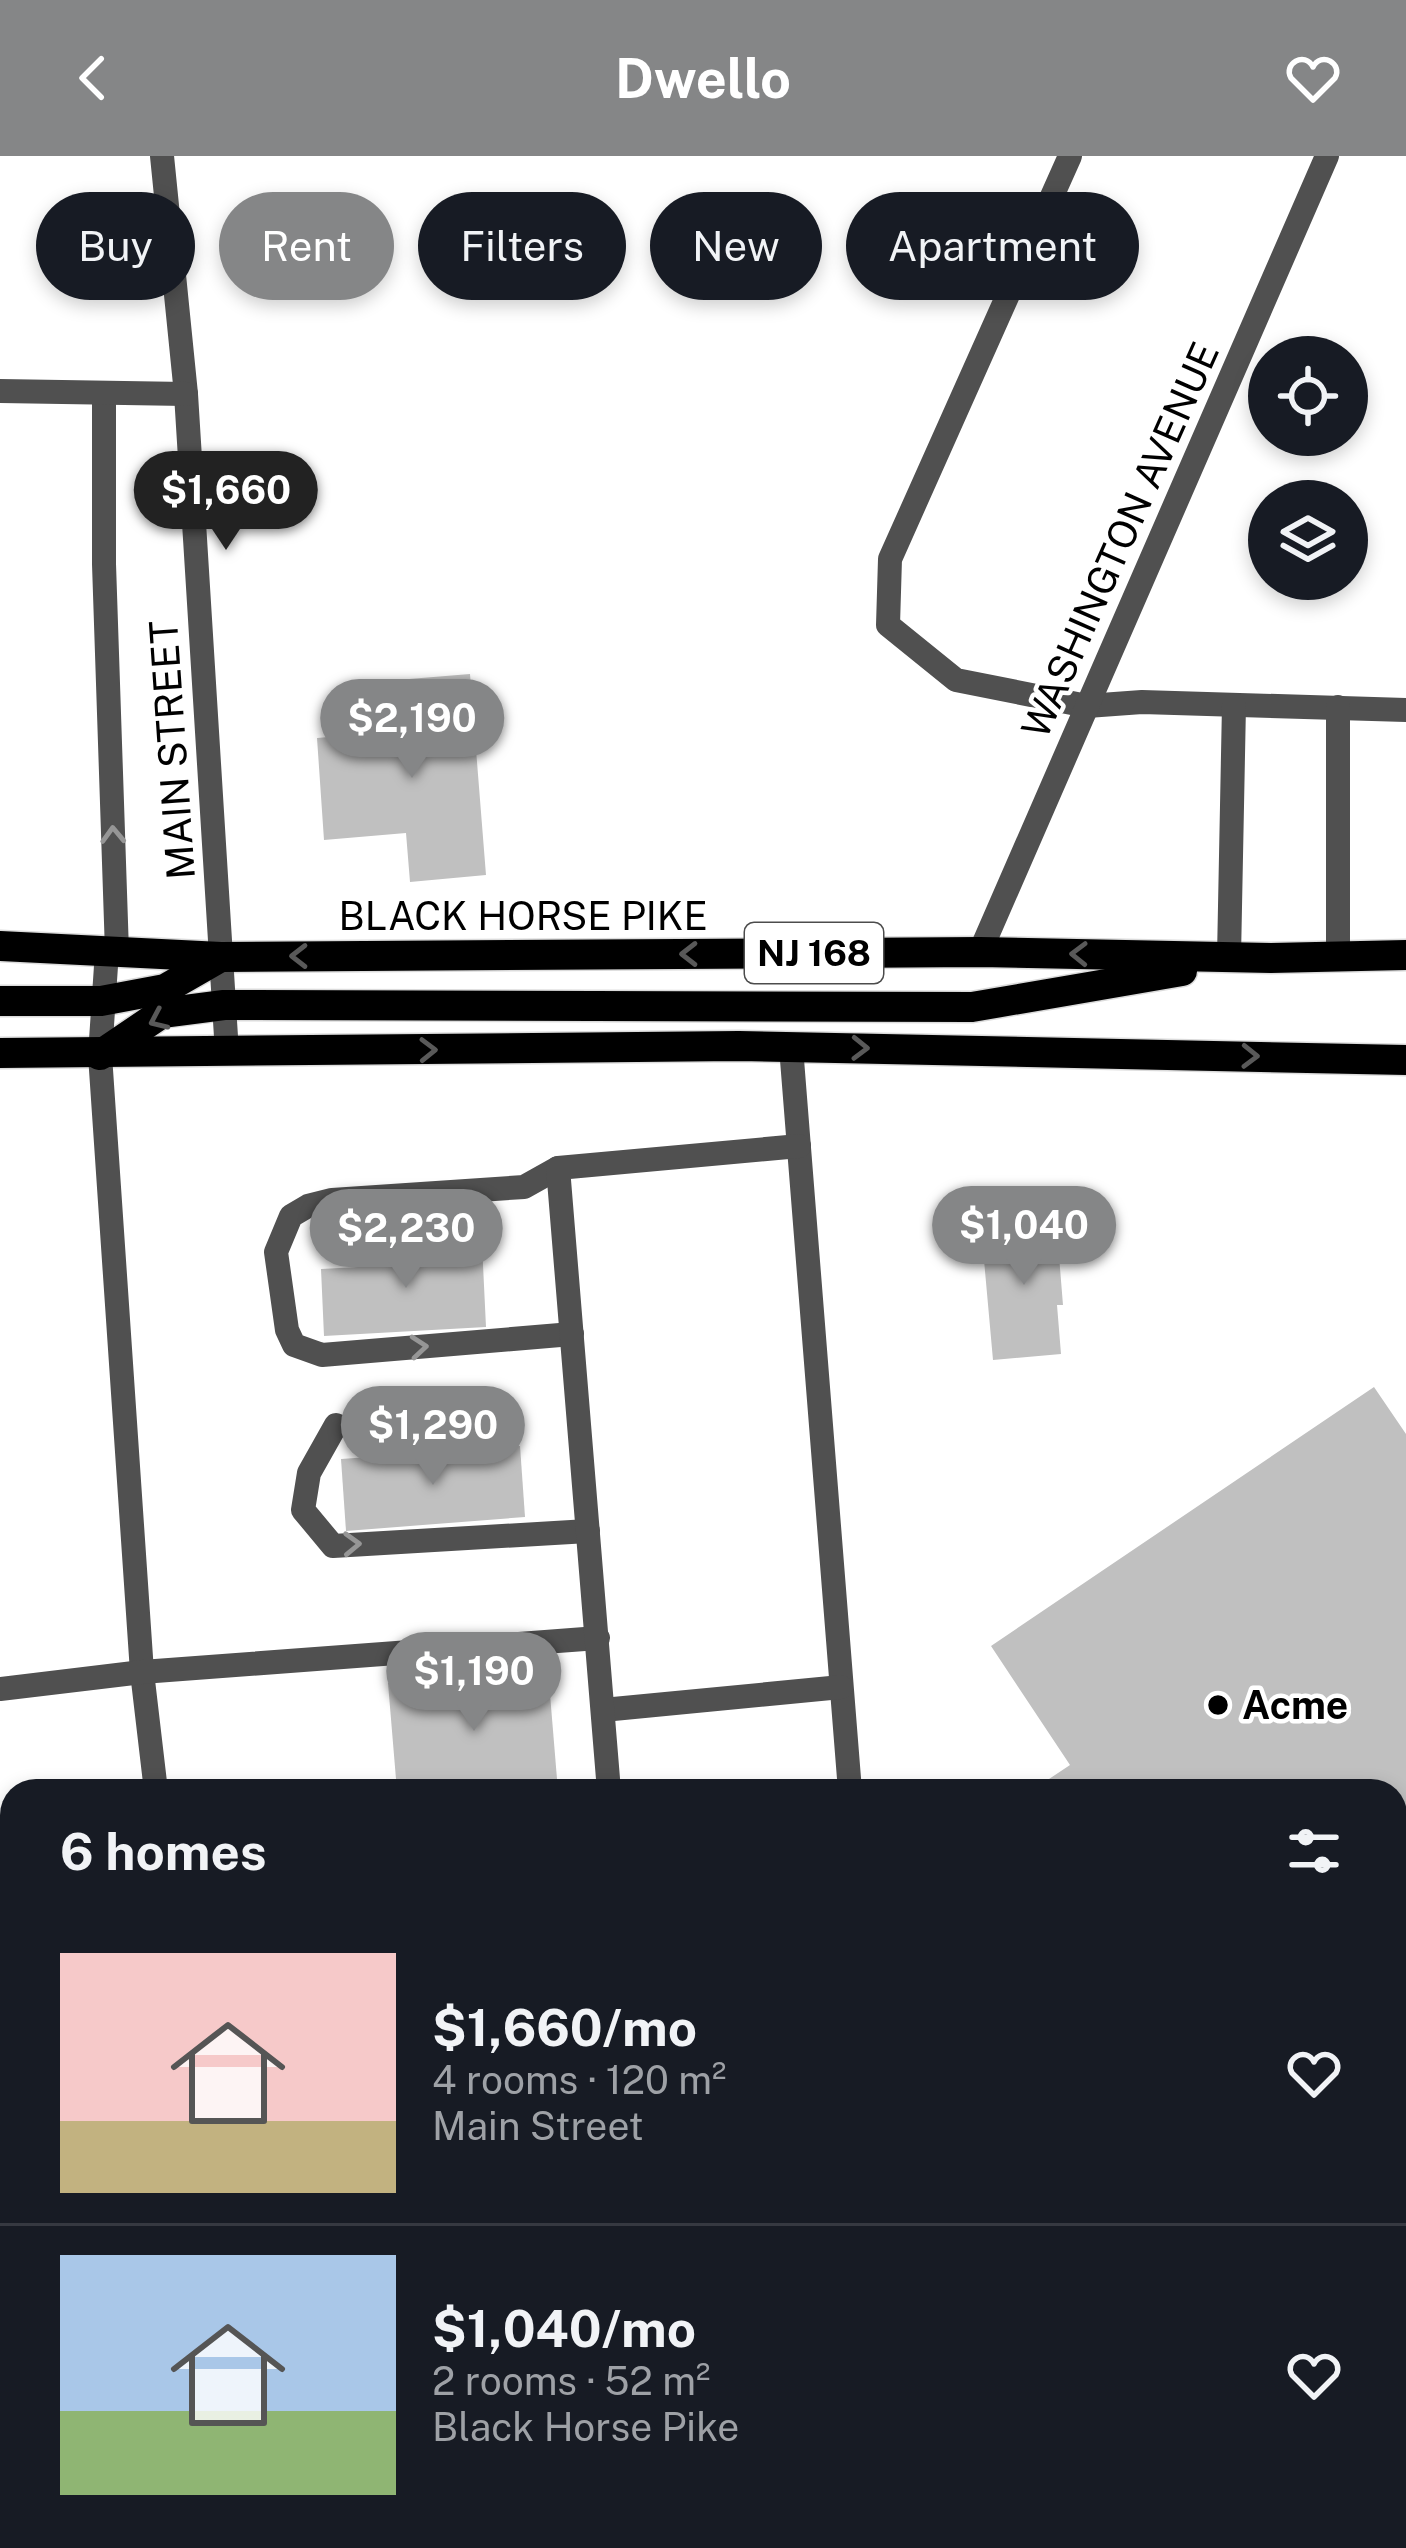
<!DOCTYPE html>
<meta charset="utf-8">
<style>
body{margin:0;font-family:"Public Sans",sans-serif;background:#20242c;color:#f1f3f6;height:100vh;display:flex;flex-direction:column;font-size:45px;white-space:nowrap}
*{box-sizing:border-box;margin:0}
p{font-size:39px;color:#9ea1a6}
.icon{flex:none;width:66px;height:66px;fill:none;stroke:currentColor;stroke-width:2;stroke-linecap:round;stroke-linejoin:round}
.map{position:relative;flex:1;overflow:hidden}
.sheet{position:absolute;left:0px;top:1623px;width:1407px;height:771px;display:flex;flex-direction:column;background:#171b24;border-radius:36px 36px 0 0;box-shadow:0 6px 18px #0003}
.sheet>*{flex:none}
.hud{position:absolute;left:36px;top:36px;width:1335px;height:108px;display:flex;gap:24px}
.controls{position:absolute;left:1248px;top:180px;display:grid;gap:24px}
.controls a{display:grid;place-items:center;width:120px;height:120px;border-radius:50%;background:#171b24;box-shadow:0 6px 18px #0003;font-size:60px}
.price{position:absolute;translate:-50% -102px;padding:0 27px;border-radius:42px;background:#858687;color:#fff;font-size:39px;line-height:78px;filter:drop-shadow(0 3px 6px #0008)}
.price::after{content:'';position:absolute;left:50%;top:72px;width:36px;height:27px;margin-left:-18px;background:inherit;clip-path:polygon(0 0,100% 0,50% 100%)}
.price.active{background:#222;color:#fff}
ul{padding:0;list-style:none}
li{display:flex;align-items:center;gap:36px;height:300px;padding:0 60px}
li+li{border-top:3px solid #363941}
li span{display:grid;place-items:center;flex:none;width:336px;height:240px;border-radius:0px;color:#555}
li>.icon{margin-inline-start:auto}
span .icon{width:144px;height:144px;fill:#fffc;stroke-width:1}
li b{font-size:51px}
h2{display:flex;justify-content:space-between;align-items:center;height:144px;padding:0 60px;font-size:51px}
.chip{padding:0 42px;border-radius:54px;background:#171b24;box-shadow:0 6px 18px #0003;font-size:42px;line-height:108px}
.chip.active{background:#858687;color:#fff}
header{display:flex;justify-content:space-between;align-items:center;height:156px;padding:0 60px;background:#858687;color:#fff;font-size:54px;font-weight:700}
.map>svg:first-child{display:block}
</style>
<header><svg class="icon" aria-label="back" viewBox="0 0 24 24"><path d="M15 5l-7 7 7 7"/></svg>Dwello<svg class="icon" aria-label="heart" viewBox="0 0 24 24"><path d="M12 20l-8-8c-3-5 5-10 8-4 3-6 11-1 8 4z"/></svg></header>
<div class="map">
<svg width="1406" height="2392" viewBox="0 0 1406 2392">
<rect width="100%" height="100%" fill="#fff"/>
<!-- building -->
<g fill="#c0c0c0">
<polygon points="470,518 486,719 410,726 406,677 324,684 317,582 400,575 397,524"/>
<polygon points="1046,1056 1048,1076 1057,1075 1063,1149 1057,1149 1061,1198 993,1204 984,1104 997,1103 993,1061"/>
<polygon points="482,1088 486,1171 324,1180 321,1113 358,1111 358,1095"/>
<polygon points="1374,1231 1406,1278 1406,1819 1395,1803 1395,1635 1031,1635 1070,1609 991,1490"/>
<polygon points="520,1290 525,1361 346,1375 341,1303"/>
<polygon points="548,1514 558,1635 397,1635 388,1527"/>
<polygon points="1406,1841 1406,1962 1395,1969 1395,1848"/>
<polygon points="456,2382 616,2382 617,2392 457,2392"/>
</g>
<g fill="none" stroke-linecap="round" stroke-linejoin="round">
<!-- primary casing -->
<g stroke="#dbdbdb" stroke-width="33">
<g id="primary">
<polyline points="0,790 221,801 980,796 1271,802 1406,799"/>
<polyline points="0,845 101,845 165,833 219,802"/>
<polyline points="0,897 739,890 1406,904"/>
<polyline points="100,899 162,857 224,849 972,851 1182,815"/>
</g>
</g>
<!-- lane -->
<g stroke="#505050" stroke-width="24">
<polyline points="1070,0 890,403 888,469 956,524 1087,550 1142,546 1406,554"/>
<polyline points="104,237 104,408 117,796"/>
<polyline points="107,795 100,899 142,1516 156,1635"/>
<polyline points="1229,801 1234,549"/>
<polyline points="1338,801 1338,551"/>
<polyline points="791,891 850,1635"/>
<polyline points="558,1012 524,1031 332,1044 308,1050 291,1060 276,1096 287,1174 294,1189 322,1199 572,1178"/>
<polyline points="336,1269 309,1317 303,1354 333,1390 588,1375"/>
<polyline points="0,1533 142,1516 598,1482"/>
<polyline points="603,1554 841,1531"/>
<polyline points="609,1635 558,1012 799,990"/>
<polyline points="1395,2032 1406,2039"/>
<polyline points="288,2382 290,2392"/>
<polyline points="669,2382 670,2392"/>
<polyline points="908,2382 909,2392"/>
</g>
<!-- street -->
<g stroke="#505050" stroke-width="24">
<polyline points="162,0 186,238 227,897"/>
<polyline points="0,235 186,238"/>
<polyline points="980,796 1327,0"/>
</g>
<!-- primary -->
<use href="#primary" stroke="#000" stroke-width="30"/>
</g>
<!-- one-way arrows -->
<defs><path id="oneway-chevron" d="M-2-3.5L2.5 0L-2 3.5" fill="none" stroke-width="1.6" stroke-linecap="round" stroke-linejoin="round" transform="scale(3)"/></defs>
<g stroke="#969696">
<use href="#oneway-chevron" transform="translate(113 679) rotate(-92)"/>
<use href="#oneway-chevron" transform="translate(419 1191) rotate(-5)"/>
<use href="#oneway-chevron" transform="translate(352 1388) rotate(-2)"/>
</g>
<g stroke="#595959">
<use href="#oneway-chevron" transform="translate(689 798) rotate(180)"/>
<use href="#oneway-chevron" transform="translate(1079 798) rotate(-179)"/>
<use href="#oneway-chevron" transform="translate(299 800) rotate(180)"/>
<use href="#oneway-chevron" transform="translate(158 864) rotate(156)"/>
<use href="#oneway-chevron" transform="translate(860 892) rotate(1)"/>
<use href="#oneway-chevron" transform="translate(428 894) rotate(-1)"/>
<use href="#oneway-chevron" transform="translate(1250 900) rotate(1)"/>
</g>
<!-- markers -->
<circle fill="#000" stroke="#fff" stroke-width="4.5" cx="1218" cy="1549" r="12"/>
<g text-anchor="middle" stroke-width="9" stroke-linejoin="round" paint-order="stroke">
<!-- shield labels -->
<rect fill="#fff" stroke="#4c4c4c" stroke-width="3" x="745" y="767" width="138" height="60" rx="9"/>
<g font-size="36" font-weight="bold" fill="#000">
<text x="814" y="810">NJ 168</text>
</g>
<!-- street labels -->
<g font-size="39" fill="#000" stroke="#fff">
<text transform="translate(1120 384) rotate(-66)" y="14">WASHINGTON AVENUE</text>
<text transform="translate(172 594) rotate(-94)" y="14">MAIN STREET</text>
<text x="523" y="774">BLACK HORSE PIKE</text>
</g>
<!-- poi labels -->
<g font-size="39" font-weight="bold" fill="#000" stroke="#fff" text-anchor="start">
<text x="1242" y="1563">Acme</text>
</g>
</g>
</svg>
<div class="controls">
<a><svg class="icon" aria-label="locate" viewBox="0 0 24 24"><circle cx="12" cy="12" r="6"/><path d="M12 2v4M12 18v4M2 12h4M18 12h4"/></svg></a>
<a><svg class="icon" aria-label="layers" viewBox="0 0 24 24"><path d="M12 4l9 5-9 5-9-5zM3 14l9 5 9-5"/></svg></a>
</div>
<b class="price active" style="left:226px;top:397px">$1,660</b>
<b class="price" style="left:412px;top:625px">$2,190</b>
<b class="price" style="left:1024px;top:1132px">$1,040</b>
<b class="price" style="left:406px;top:1135px">$2,230</b>
<b class="price" style="left:433px;top:1332px">$1,290</b>
<b class="price" style="left:474px;top:1578px">$1,190</b>
<div class="hud">
<a class="chip">Buy</a>
<a class="chip active">Rent</a>
<a class="chip">Filters</a>
<a class="chip">New</a>
<a class="chip">Apartment</a>
</div>
<section class="sheet">
<h2>6 homes<svg class="icon" aria-label="filters" viewBox="0 0 24 24"><path d="M4 7h16M4 17h16"/><circle cx="9" cy="7" r="2"/><circle cx="15" cy="17" r="2"/></svg></h2>
<ul>
<li><span style="background:linear-gradient(#f6c9c9 70%,#c2b280 0)"><svg class="icon" aria-label="home" viewBox="0 0 24 24"><path d="M3 11l9-7 9 7M6 9v11h12V9"/></svg></span><div><b>$1,660/mo</b><p>4 rooms · 120 m²</p><p>Main Street</p></div><svg class="icon" aria-label="heart" viewBox="0 0 24 24"><path d="M12 20l-8-8c-3-5 5-10 8-4 3-6 11-1 8 4z"/></svg></li>
<li><span style="background:linear-gradient(#a9c7e8 65%,#8fb573 0)"><svg class="icon" aria-label="home" viewBox="0 0 24 24"><path d="M3 11l9-7 9 7M6 9v11h12V9"/></svg></span><div><b>$1,040/mo</b><p>2 rooms · 52 m²</p><p>Black Horse Pike</p></div><svg class="icon" aria-label="heart" viewBox="0 0 24 24"><path d="M12 20l-8-8c-3-5 5-10 8-4 3-6 11-1 8 4z"/></svg></li>
</ul>
</section>
</div>
